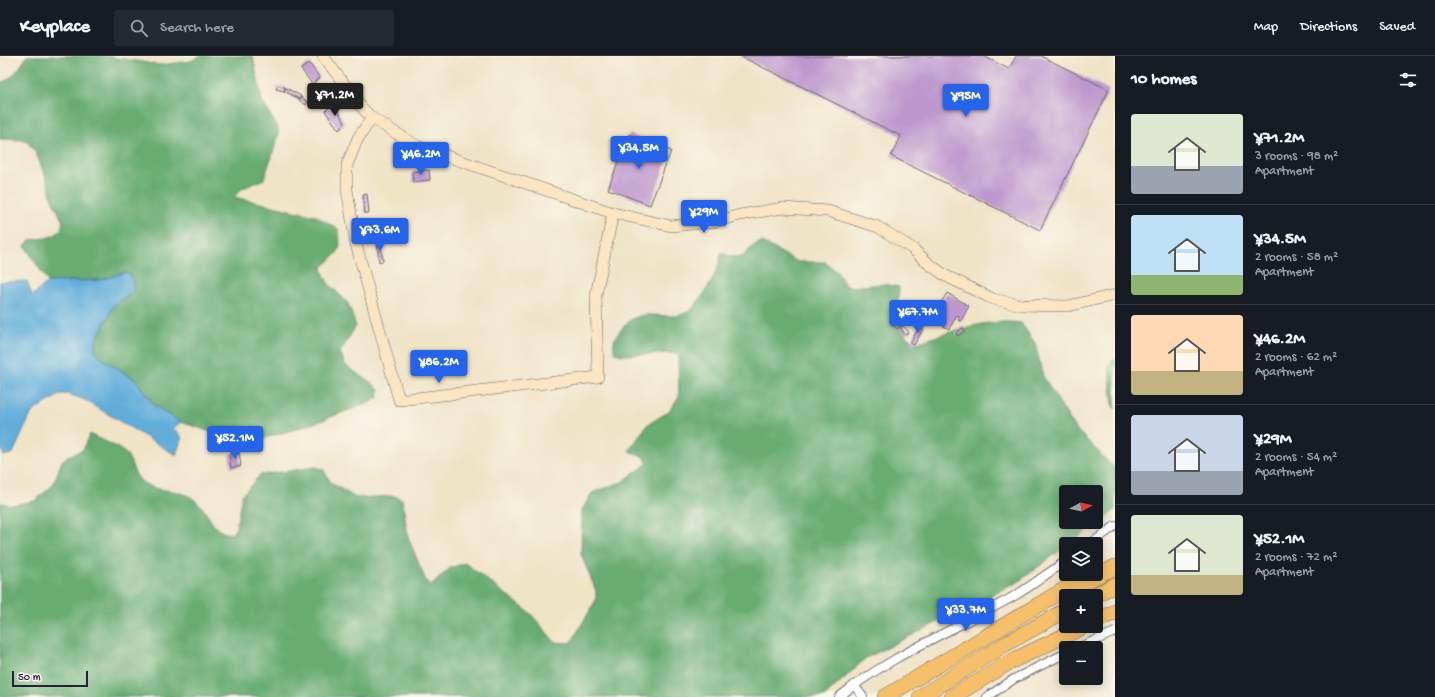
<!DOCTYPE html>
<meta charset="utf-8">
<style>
body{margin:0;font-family:"Gochi Hand",sans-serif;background:#242831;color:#f1f3f6;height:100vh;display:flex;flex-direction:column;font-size:15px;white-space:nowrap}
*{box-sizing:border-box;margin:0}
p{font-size:13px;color:#9ea1a6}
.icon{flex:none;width:22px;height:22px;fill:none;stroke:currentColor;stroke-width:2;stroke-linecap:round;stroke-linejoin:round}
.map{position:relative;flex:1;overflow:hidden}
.sheet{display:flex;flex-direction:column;background:#171b24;width:320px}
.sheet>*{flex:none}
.needle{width:26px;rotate:82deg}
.controls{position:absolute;left:1059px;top:429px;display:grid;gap:8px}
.controls a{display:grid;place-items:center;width:44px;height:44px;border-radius:4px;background:#171b24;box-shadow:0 2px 10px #0003;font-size:20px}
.scale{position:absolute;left:12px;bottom:10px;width:76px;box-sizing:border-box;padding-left:4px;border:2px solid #22223b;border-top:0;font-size:11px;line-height:14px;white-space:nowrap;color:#22223b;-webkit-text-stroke:3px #fbf7ec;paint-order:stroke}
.price{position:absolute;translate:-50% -34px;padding:0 9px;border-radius:4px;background:#2563eb;color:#fff;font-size:13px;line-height:26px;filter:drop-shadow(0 1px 2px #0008)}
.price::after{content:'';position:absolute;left:50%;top:24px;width:12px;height:9px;margin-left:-6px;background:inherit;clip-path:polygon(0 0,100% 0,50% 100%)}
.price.current{background:#222;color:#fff}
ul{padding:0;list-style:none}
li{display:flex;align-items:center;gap:12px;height:100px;padding:0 16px}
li+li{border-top:1px solid #363941}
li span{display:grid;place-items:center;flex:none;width:112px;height:80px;border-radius:4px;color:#555}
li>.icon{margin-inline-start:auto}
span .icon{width:48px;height:48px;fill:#fffc;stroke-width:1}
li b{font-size:17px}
h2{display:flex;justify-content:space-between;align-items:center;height:48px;padding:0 16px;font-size:17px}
header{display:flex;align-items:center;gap:24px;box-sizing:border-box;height:56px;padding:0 20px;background:#171b24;border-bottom:1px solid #363941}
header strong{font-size:19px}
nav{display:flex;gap:22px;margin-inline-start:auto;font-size:14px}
.search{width:280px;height:36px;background:#242831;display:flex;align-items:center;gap:10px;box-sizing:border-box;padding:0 14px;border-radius:4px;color:#9ea1a6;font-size:15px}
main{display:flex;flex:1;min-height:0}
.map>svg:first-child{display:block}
</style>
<header>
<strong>Keyplace</strong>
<div class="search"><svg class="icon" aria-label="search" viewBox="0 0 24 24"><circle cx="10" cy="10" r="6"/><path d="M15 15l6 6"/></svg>Search here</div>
<nav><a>Map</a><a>Directions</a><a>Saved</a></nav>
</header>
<main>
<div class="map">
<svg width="1115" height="641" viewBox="0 0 1115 641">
<rect width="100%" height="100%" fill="#fbf7ec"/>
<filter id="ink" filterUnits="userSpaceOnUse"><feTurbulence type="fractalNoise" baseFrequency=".025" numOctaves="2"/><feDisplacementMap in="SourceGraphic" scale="8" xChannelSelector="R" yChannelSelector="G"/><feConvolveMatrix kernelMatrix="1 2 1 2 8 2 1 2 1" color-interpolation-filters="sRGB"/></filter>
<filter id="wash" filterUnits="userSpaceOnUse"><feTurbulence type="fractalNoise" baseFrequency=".012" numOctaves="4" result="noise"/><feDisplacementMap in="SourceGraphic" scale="16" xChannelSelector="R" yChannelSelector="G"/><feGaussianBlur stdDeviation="0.9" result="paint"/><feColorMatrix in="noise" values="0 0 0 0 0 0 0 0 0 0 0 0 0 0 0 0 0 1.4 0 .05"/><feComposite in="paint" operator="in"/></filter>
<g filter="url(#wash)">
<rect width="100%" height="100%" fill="#f0e4c7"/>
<!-- forest -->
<g fill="#67ac72" stroke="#446756" fill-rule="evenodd">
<path d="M27,0H105L160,9L191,5L199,0H253L262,45L278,72V81L264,123L243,132L234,141L316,160L338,173C343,196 339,195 322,211C324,228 336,234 347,246C351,252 353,263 356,270L340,296L346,310L373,328L379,334L378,342L371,346L312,368L255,385L211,376L181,366L154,349L135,323L101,302L95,294V287L114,249L134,236L125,216L100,224L48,226L25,190L30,184L46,182L55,179L61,173L63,166L52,143L48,127L36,97L26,84L0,83V27C13,22 20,12 27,0Z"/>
<path d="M762,186L798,206H825L837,216L845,229L852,231L883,228L899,231C898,252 893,276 916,287C951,276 984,262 1021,267L1035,287L1043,320L1074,371L1115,413V454L1069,488H1066V490L1018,526L866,602L824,641H0V447L12,449L35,445L53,429L62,405L68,400L83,394L90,378C101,384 116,389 125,397C134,405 131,421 147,429C164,437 183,432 198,447C211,459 211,477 232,478L236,472L242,439L260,419L315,411L323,413L331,427L356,442L394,440L402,443L408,481L426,525L432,529L450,512L465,507L530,557L555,586L571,587L596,544V535L581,498L582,454L592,437L622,426L648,407L644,401L629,395L647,369L668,356L679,341L678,297L623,299L615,297C612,287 614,283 620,275C643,243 668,272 692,253C695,251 697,246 700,243C711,228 718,216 721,197C753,209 739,193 762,186ZM1066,436H1096V466H1066Z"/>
<polygon points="1113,304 1115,304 1115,353 1113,351 1109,310"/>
</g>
<!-- water -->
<polygon fill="#61adda" stroke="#42688a" points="126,216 132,220 134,236 114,249 95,287 95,294 101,302 135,323 154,349 181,366 173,372 182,381 176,399 83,343 68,338 61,338 32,356 13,397 4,400 0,388 0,226 27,225 32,240 48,226 100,224"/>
<g id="blocks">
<!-- building -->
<g fill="#be97ce">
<polygon points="740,0 983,0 1009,13 1016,0 1041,0 1109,34 1040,174 891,100 901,80"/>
<polygon points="309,7 320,22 312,28 301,13"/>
<polygon points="277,30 285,31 284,35 276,33"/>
<polygon points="286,32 301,40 299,43 284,35"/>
<polygon points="338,39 344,46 341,48 335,41"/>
<polygon points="301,41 308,46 306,49 299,44"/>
<polygon points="334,48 345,67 339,74 325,55"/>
<polygon points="629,78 671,95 650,149 608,133"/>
<polygon points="429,114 430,124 413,126 412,116"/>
<polygon points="367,138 369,157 365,157 363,139"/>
<polygon points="377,185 380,185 383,205 379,206"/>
<polygon points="947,237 969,250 961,265 958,264 960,260 957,259 949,273 940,268 940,263 935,260 936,258 934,258"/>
<polygon points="908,256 912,261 897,273 893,269"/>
<polygon points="921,268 925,270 914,289 910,287"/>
<polygon points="903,270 909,276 905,279 901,272"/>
<polygon points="963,272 965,275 957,280 956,277"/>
<polygon points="239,396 241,410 231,412 229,398"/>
</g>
</g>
</g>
<g filter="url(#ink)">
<use href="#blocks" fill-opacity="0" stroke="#6a666c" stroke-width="1"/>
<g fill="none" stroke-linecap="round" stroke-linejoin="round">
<!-- street casing -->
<g stroke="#6a666c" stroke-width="10">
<g id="street">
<polyline points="1090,488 1115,470"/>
<polyline points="1077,592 1115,576"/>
<polyline points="854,629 863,641"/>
<path d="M839,641C892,598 957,573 1016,539C1033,529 1049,516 1066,505"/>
<polyline points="987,641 1014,623 1066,597"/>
</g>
</g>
<!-- secondary casing -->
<g stroke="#6a666c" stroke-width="12">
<g id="secondary">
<polyline points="323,0 363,53 372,62 417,90 613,157 671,170 714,166 740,159 783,152 828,155 878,171 913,193 929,208 946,220 993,243 1021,249 1068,250 1115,239"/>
<polyline points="372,62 358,82 347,109 347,134 356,188 399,344 598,321 596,239 613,157"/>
</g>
</g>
<!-- highway casing -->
<g stroke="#6a666c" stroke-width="16">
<g id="highway">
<polyline points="1083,527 1115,511"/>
<polyline points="1093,540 1115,529"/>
<polyline points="1096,565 1115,556"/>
<polyline points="885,641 1090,518"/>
<polyline points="920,641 1004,589 1066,554"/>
<polyline points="952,641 1012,605 1085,570"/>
</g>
</g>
<!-- street -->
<use href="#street" stroke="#fff" stroke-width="8"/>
<!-- secondary -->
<use href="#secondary" stroke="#fbe6c4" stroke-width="11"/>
<!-- highway -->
<use href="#highway" stroke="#f6c06b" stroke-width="15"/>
</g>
</g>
</svg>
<div class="controls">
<a><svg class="needle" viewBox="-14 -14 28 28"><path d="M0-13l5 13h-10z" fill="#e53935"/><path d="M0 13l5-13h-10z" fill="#9ea1a6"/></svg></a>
<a><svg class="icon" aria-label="layers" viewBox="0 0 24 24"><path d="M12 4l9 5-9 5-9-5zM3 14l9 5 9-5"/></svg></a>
<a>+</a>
<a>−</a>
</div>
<div class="scale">50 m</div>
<b class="price current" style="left:335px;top:61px">¥71.2M</b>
<b class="price" style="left:966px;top:62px">¥95M</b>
<b class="price" style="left:639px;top:114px">¥34.5M</b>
<b class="price" style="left:421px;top:120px">¥46.2M</b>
<b class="price" style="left:704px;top:178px">¥29M</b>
<b class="price" style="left:380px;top:196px">¥73.6M</b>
<b class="price" style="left:918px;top:278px">¥67.7M</b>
<b class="price" style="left:439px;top:328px">¥86.2M</b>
<b class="price" style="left:235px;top:404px">¥52.1M</b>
<b class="price" style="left:966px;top:576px">¥33.7M</b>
</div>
<section class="sheet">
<h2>10 homes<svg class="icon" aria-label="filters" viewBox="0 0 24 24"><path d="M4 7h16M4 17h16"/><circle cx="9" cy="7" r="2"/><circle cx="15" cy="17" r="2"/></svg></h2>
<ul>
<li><span style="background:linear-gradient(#dfe7d0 65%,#9aa5b1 0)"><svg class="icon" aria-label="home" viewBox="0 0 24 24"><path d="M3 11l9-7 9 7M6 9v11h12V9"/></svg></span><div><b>¥71.2M</b><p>3 rooms · 98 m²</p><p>Apartment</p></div></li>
<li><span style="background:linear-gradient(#bfe0f5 75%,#8fb573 0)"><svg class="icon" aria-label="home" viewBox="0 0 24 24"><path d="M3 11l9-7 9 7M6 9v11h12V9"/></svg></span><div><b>¥34.5M</b><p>2 rooms · 58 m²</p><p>Apartment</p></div></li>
<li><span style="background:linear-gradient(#ffd9b3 70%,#c2b280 0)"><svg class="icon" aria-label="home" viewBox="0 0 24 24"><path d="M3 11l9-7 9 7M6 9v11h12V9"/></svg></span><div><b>¥46.2M</b><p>2 rooms · 62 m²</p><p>Apartment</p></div></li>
<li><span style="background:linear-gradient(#c9d6e8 70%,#9aa5b1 0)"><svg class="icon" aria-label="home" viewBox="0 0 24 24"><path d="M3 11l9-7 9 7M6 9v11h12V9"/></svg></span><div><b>¥29M</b><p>2 rooms · 54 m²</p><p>Apartment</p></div></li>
<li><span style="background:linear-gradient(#dfe7d0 75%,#c2b280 0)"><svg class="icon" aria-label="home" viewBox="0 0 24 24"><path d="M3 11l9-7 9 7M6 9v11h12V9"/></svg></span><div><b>¥52.1M</b><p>2 rooms · 72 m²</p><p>Apartment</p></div></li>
</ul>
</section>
</main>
